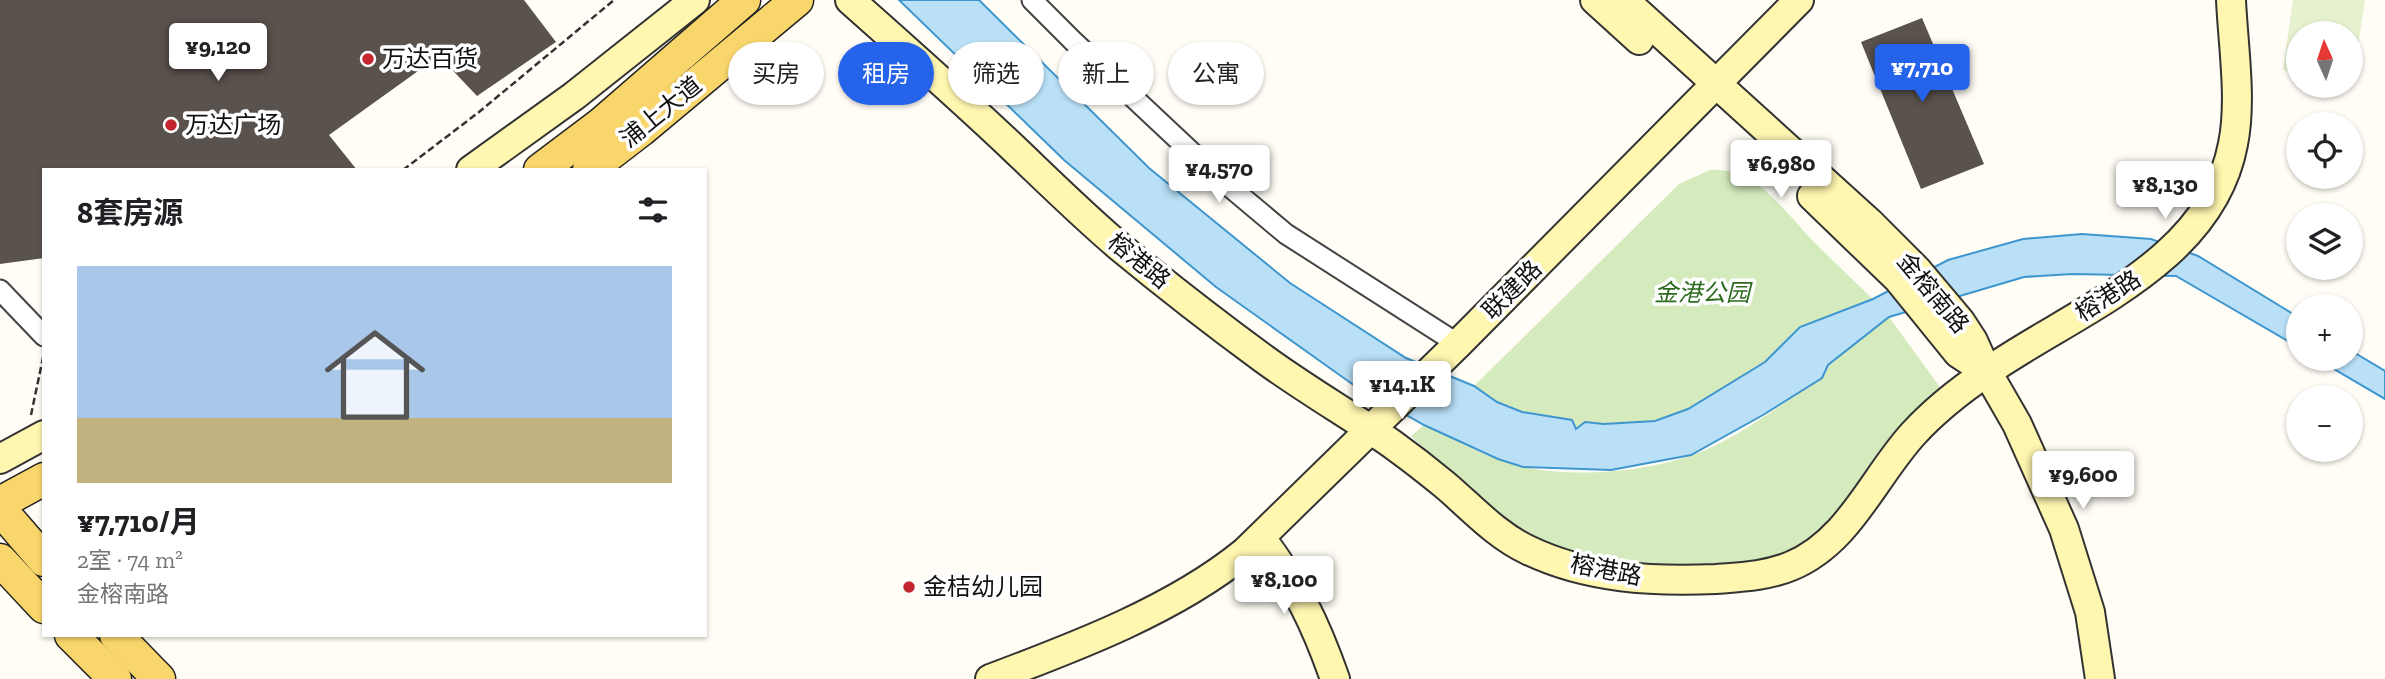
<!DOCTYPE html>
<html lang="zh">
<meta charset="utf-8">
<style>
body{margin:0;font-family:"Zilla Slab","Noto Sans SC",serif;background:#f2f2f2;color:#202124;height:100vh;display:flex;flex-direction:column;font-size:26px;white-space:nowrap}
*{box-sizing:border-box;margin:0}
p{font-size:23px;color:#757577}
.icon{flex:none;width:38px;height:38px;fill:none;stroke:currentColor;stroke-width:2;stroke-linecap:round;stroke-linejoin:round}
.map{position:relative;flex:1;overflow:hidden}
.drawer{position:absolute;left:42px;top:168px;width:665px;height:469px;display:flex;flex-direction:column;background:#fff;border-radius:0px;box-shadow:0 2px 5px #0004}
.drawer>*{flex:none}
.top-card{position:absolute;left:728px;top:42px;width:665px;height:63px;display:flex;gap:14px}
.needle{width:46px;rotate:357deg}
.buttons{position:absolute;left:2286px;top:21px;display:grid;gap:14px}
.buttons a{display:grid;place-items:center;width:77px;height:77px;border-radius:50%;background:#fff;box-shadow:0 2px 5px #0004;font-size:35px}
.price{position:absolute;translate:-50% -60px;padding:0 16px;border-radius:7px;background:#fff;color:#222;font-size:23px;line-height:46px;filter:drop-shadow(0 2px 4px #0008)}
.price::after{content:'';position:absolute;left:50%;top:42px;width:21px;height:16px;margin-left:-10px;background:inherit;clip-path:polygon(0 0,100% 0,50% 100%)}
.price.current{background:#2563eb;color:#fff}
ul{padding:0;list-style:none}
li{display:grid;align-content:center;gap:14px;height:371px;padding:0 35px}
li span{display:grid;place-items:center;height:217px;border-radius:0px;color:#555}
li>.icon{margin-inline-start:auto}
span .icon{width:126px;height:126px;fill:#fffc;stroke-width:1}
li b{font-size:30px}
h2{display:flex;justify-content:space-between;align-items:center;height:84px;padding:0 35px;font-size:30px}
.pill{padding:0 24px;border-radius:32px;background:#fff;box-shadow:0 2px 5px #0004;font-size:24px;line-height:63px}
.pill.current{background:#2563eb;color:#fff}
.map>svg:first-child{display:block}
</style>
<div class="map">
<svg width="2385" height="679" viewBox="0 0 2385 679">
<rect width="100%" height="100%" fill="#fffdf5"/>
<!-- green -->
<g fill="#d5ebbd">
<path d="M1710,170C1757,167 1784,212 1814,242C1833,261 1853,280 1873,299L1800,327L1765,362L1688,409L1655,421L1604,424L1585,422L1576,430L1554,418L1522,412L1497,402L1474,386L1679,184Z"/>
<path d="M1889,317L1942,390L1911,415L1914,424L1849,508L1791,556L1719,570L1595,562L1536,539L1499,520L1411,436L1424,425C1448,436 1472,450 1497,459C1556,482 1655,474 1712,447C1750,429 1786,401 1821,378L1828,366Z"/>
</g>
<!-- pitch -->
<polygon fill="#e6f2cf" points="2293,0 2365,0 2353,80 2350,80 2350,33 2298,33 2298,72 2283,70"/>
<!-- water -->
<g fill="#b9e0f7" stroke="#3f96cf" stroke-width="2">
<polygon points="899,0 979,0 1149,168 1290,283 1406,358 1474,386 1497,402 1522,412 1572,420 1576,429 1585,422 1604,424 1655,421 1688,409 1765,362 1800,327 1873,299 1948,260 2023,239 2082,234 2151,239 2198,256 2298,317 2298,347 2176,276 2072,274 2024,277 1889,317 1828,365 1822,378 1763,415 1691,455 1611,470 1523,467 1498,459 1424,425 1355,386 1216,287 1064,160"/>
<polygon points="2350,350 2385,371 2385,399 2317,359 2350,359"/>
</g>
<!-- building -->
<g fill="#5a524d">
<polygon points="0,0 524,0 556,42 477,96 439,56 329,135 357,170 44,170 44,258 0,264"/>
<polygon points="1922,18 1984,164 1921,189 1861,42"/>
</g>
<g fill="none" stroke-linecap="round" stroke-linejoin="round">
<!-- street casing -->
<g stroke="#444" stroke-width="23">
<g id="street">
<polyline points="1032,0 1073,41 1218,177 1286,234 1458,344"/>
<polyline points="0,290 44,336"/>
</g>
</g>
<!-- secondary casing -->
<g stroke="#333" stroke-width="32">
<g id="secondary">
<path d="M850,0C903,47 956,94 1007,142C1044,177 1081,214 1120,247C1166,285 1215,323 1264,359C1305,389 1350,415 1392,444C1410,457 1428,471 1445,485C1472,508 1496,535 1528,550C1586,578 1652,582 1716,579C1742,577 1767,576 1791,566C1849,542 1873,478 1913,434C1934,411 1962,389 1987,372C2074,311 2211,263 2233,144C2242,100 2233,45 2231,0"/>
<polyline points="1595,0 1639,40"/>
<polyline points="1624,0 1869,222 1917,270 1960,321 1973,341 1987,372 2017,424 2064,529 2090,612 2100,679"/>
<polyline points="471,170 574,96 695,0"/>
<polyline points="1812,196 1898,279 1958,353 1987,372"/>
<polyline points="0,459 44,435"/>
<path d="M1261,538C1297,586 1315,622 1335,679"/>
<path d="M990,679C1075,647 1174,610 1245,552L1458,344L1799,0"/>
</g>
</g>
<!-- primary casing -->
<g stroke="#222" stroke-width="35">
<g id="primary">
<polyline points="540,170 601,124 744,0"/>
<polyline points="589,170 641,130 797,0"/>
<polyline points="0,503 44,479"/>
<polyline points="0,509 44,560"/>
<polyline points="0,560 44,607"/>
<polyline points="71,635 115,679"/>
<polyline points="116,635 159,679"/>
</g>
</g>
<!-- path -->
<g stroke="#333" stroke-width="2.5" stroke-dasharray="7 3.5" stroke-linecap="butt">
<polyline points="403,170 479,112 614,0"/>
<polyline points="31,415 44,353"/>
</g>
<!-- street -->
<use href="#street" stroke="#fff" stroke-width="19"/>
<!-- secondary -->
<use href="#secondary" stroke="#fff6b0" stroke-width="28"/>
<!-- primary -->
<use href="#primary" stroke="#f9d66b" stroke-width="32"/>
</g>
<!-- markers -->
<g fill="#c4262e" stroke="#fff" stroke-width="2.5">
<circle cx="368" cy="59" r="7"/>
<circle cx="171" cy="125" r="7"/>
<circle cx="909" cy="587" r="7"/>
</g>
<g text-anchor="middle" stroke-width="7" stroke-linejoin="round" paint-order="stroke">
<!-- poi labels -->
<g font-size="24" fill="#111" stroke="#fff" text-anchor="start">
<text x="382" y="67">万达百货</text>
<text x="185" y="133">万达广场</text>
<text x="923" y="595">金桔幼儿园</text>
</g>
<!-- street labels -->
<g font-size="24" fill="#111" stroke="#fff">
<text transform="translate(661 112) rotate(-39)" y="8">浦上大道</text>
<text transform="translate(1139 261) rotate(39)" y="8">榕港路</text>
<text transform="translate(1512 290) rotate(-45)" y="8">联建路</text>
<text transform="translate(1933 293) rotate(50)" y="8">金榕南路</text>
<text transform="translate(2108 296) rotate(-33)" y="8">榕港路</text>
<text transform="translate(1606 570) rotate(11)" y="8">榕港路</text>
</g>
<!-- park labels -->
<g font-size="24" font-style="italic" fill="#2f6b1f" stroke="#fff">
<text x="1702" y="301">金港公园</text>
</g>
</g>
</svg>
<div class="buttons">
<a><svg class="needle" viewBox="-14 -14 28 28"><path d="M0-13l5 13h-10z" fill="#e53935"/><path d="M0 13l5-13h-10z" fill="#757577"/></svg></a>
<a><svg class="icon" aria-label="locate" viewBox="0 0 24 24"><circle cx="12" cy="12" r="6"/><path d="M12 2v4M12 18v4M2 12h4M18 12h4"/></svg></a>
<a><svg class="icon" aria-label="layers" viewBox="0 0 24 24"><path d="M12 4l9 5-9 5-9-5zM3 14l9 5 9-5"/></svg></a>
<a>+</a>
<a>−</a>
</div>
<b class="price" style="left:218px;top:83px">¥9,120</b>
<b class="price current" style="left:1922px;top:104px">¥7,710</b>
<b class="price" style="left:1781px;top:200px">¥6,980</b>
<b class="price" style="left:1219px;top:205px">¥4,570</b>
<b class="price" style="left:2165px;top:221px">¥8,130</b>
<b class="price" style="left:1402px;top:421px">¥14.1K</b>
<b class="price" style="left:2083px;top:511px">¥9,600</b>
<b class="price" style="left:1284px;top:616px">¥8,100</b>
<div class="top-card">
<a class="pill">买房</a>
<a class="pill current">租房</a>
<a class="pill">筛选</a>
<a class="pill">新上</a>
<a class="pill">公寓</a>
</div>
<section class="drawer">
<h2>8套房源<svg class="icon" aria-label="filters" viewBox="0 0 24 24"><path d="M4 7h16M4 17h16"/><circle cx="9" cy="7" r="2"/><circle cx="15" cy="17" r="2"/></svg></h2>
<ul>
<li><span style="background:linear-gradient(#a9c7e8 70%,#c2b280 0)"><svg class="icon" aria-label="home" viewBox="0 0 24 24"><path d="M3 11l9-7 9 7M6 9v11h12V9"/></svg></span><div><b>¥7,710/月</b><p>2室 · 74 m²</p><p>金榕南路</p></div></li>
</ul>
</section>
</div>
